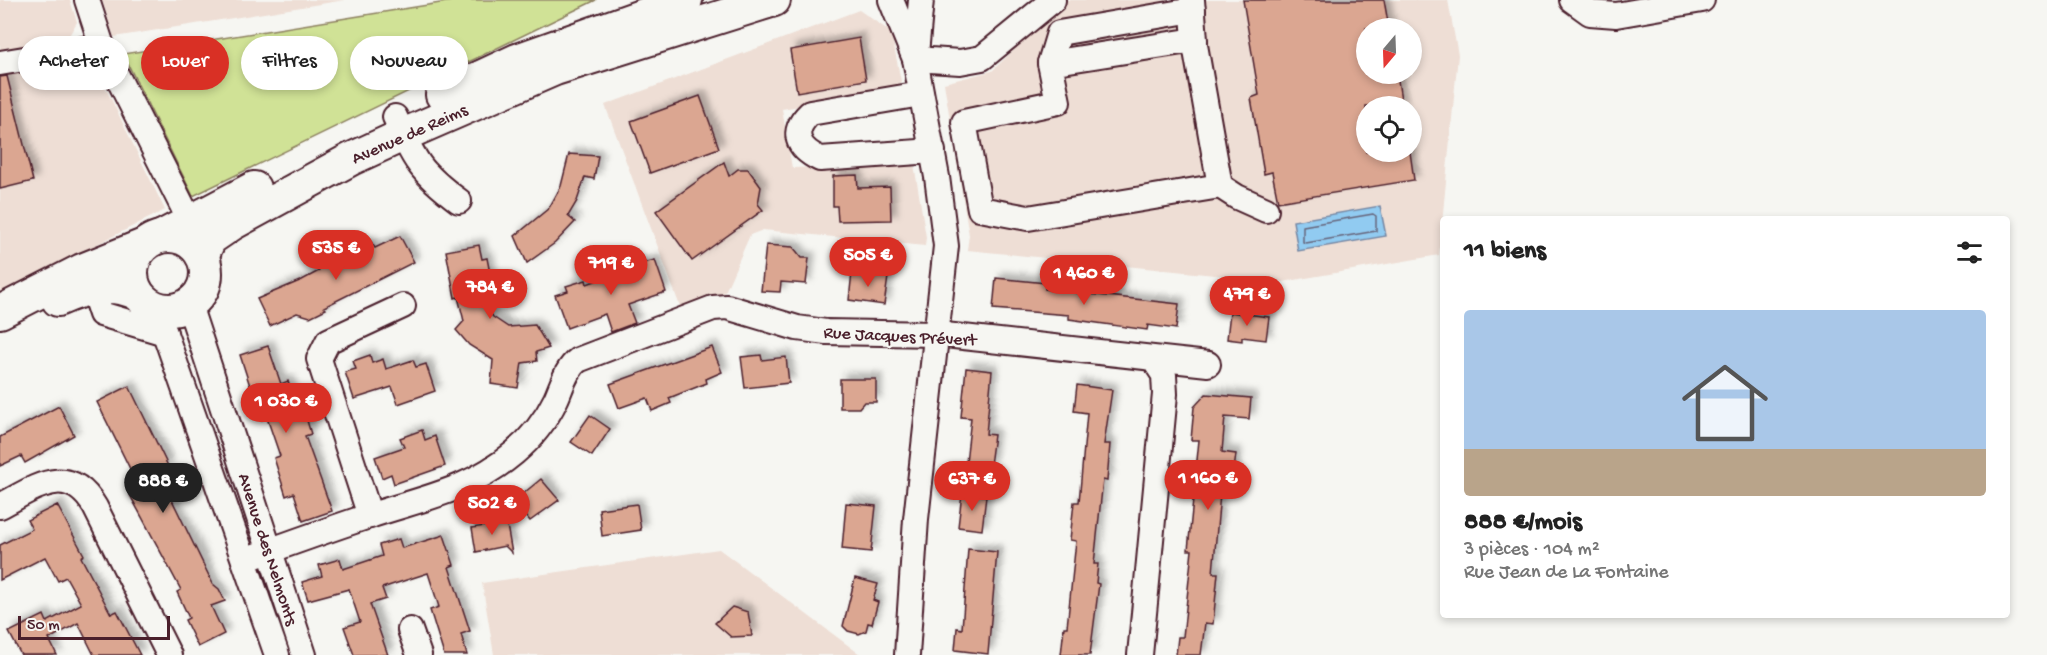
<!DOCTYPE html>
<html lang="fr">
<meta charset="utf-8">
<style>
body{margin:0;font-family:"Gochi Hand",sans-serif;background:#f6f6f6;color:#222;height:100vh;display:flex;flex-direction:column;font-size:22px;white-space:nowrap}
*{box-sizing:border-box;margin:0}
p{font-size:20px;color:#767676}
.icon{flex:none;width:33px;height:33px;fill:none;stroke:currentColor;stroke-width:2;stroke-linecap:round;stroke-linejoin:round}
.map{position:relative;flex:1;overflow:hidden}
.panel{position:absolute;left:1440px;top:216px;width:570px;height:402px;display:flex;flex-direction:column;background:#fff;border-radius:6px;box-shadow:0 3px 9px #0003}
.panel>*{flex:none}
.guide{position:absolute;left:18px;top:36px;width:570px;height:54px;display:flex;gap:12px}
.needle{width:39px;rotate:199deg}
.fabs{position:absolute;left:1356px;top:18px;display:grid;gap:12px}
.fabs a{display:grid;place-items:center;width:66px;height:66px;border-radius:50%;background:#fff;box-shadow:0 3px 9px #0003;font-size:30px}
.scale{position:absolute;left:18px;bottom:15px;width:152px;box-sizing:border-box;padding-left:6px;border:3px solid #4a1f2b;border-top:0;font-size:16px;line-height:21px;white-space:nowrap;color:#4a1f2b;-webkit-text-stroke:4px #f6f6f2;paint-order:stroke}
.price{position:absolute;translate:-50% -51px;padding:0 14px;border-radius:21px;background:#d93025;color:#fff;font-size:20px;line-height:39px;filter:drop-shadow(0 2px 3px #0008)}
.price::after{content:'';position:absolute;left:50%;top:36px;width:18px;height:14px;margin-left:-9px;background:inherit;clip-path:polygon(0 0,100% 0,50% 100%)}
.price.active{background:#222;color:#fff}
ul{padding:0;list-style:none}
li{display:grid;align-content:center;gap:12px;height:318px;padding:0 24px}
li+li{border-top:2px solid #e0e0e0}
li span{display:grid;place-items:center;height:186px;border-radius:6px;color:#555}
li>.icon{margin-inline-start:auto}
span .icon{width:108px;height:108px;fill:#fffc;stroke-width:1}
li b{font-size:26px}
h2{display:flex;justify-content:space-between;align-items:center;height:72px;padding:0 24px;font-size:26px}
.chip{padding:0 21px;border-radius:27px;background:#fff;box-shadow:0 3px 9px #0003;font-size:21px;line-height:54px}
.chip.active{background:#d93025;color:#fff}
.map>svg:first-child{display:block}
</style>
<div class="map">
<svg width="2047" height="655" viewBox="0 0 2047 655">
<defs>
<filter id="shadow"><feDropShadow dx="5.5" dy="-5.5" stdDeviation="3" flood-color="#0004"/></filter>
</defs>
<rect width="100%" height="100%" fill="#f6f6f2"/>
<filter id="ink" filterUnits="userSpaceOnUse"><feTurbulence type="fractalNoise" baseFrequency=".0167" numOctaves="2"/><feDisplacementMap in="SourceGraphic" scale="12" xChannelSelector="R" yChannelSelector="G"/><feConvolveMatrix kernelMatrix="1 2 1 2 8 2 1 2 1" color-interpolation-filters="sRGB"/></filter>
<g filter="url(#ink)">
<!-- built -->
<g fill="#eeded5" fill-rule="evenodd">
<polygon points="0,0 70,0 77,22 67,39 0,50"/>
<polygon points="102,0 345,0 114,37"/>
<path d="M1066,0H1448L1458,55L1439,255L1283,282L967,250L969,235L944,83L992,71ZM1366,28H1412V74H1366ZM1366,106H1412V152H1366Z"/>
<polygon points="859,10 891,32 901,81 896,89 782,109 792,168 914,164 926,237 925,246 763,230 750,235 725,292 681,309 605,105"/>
<polygon points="76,62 98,72 165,210 0,293 0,75"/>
<polygon points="719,549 861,655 494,655 482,583"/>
</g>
<!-- green -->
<polygon fill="#d0e296" stroke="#8d8060" stroke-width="1.5" points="459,0 596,0 193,196 123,54"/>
<!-- water -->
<polygon fill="#91cbf1" stroke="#7586a2" stroke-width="1.5" points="1380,206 1386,236 1298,251 1293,221"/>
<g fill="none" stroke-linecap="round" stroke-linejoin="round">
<!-- shore -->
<polygon stroke="#66647a" stroke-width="1.5" points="1373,214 1376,216 1376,231 1306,243 1303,242 1303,226"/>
</g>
<!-- building -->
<g fill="#dba691" stroke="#4a1f2b" stroke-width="1.5" filter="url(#shadow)">
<polygon points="1243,0 1384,0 1389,28 1366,28 1366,74 1397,74 1402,106 1366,106 1366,152 1410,152 1414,180 1278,202 1272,172 1264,174 1251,98 1259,95"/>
<polygon points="859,38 866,80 797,92 790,50"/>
<polygon points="7,76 33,181 0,189 0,77"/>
<polygon points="700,96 719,148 650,173 631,121"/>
<polygon points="569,154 598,156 594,179 585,177 577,201 568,216 575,222 555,243 527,263 515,236 549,208 561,186"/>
<polygon points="724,162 729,176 738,169 748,169 761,187 758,204 763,210 692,261 656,211"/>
<polygon points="857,175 858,188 890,187 891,220 838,221 837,206 833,206 833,176"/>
<polygon points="400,236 414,262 324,307 326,309 310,317 297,313 270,326 257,299 302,280 319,271 317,268 371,242 375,248"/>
<polygon points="479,245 482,259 487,258 491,278 486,278 489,291 478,294 493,317 508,327 535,325 549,348 536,352 537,361 522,363 518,388 491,384 493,360 469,345 456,330 464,321 458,297 455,298 446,251"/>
<polygon points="766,245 793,247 802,258 809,258 806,284 781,282 780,292 761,291"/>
<polygon points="655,260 666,292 628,305 635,323 611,332 605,314 567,328 555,295 568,291 566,286 586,280 587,284 622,271 621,269"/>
<polygon points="852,272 888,277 884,305 849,300"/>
<polygon points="996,278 1046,283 1045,289 1179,304 1176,329 1148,325 1147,330 1069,319 1069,315 993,309"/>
<polygon points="1230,312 1269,317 1266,340 1242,337 1242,341 1227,339"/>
<polygon points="268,346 281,384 288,381 300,419 306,417 311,434 305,436 332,511 303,521 294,493 286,496 274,458 280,456 267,418 261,420 240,355"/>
<polygon points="712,347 722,372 706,379 707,383 669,398 671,403 652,411 647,398 619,408 610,384"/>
<polygon points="370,355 372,363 383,359 386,369 413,360 416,367 426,364 435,391 398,404 392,387 354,399 345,372 356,369 353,361"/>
<polygon points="761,355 762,360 786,357 789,383 745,388 741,357"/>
<polygon points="966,368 992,371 986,434 994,435 990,465 966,462 971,418 961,417"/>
<polygon points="840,379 876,379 876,402 864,402 859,408 840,408"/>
<polygon points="1077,385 1112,390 1104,444 1110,444 1107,481 1103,480 1094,564 1098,564 1096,583 1099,584 1090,655 1061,655 1064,627 1067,627 1076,541 1070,540 1074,502 1079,502 1087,413 1074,411"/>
<polygon points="129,386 168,466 158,471 213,584 219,589 225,601 211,606 224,634 198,647 185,620 189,618 177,592 181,590 130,495 137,492 133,483 136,481 97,402"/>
<polygon points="1206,394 1251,398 1249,419 1225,417 1222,452 1236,454 1231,495 1220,494 1213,573 1218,573 1213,624 1205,623 1201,655 1176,655 1178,637 1183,637 1192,550 1188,550 1199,440 1191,440 1194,407"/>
<polygon points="59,406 74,435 25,463 21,456 0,466 0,437"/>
<polygon points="590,415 610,429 592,456 571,442"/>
<polygon points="422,430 425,440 435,436 445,466 394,484 391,474 382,478 375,457 404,447 400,438"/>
<polygon points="541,479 559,500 530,521 514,501"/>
<polygon points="962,493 986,496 982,530 958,527"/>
<polygon points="846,503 876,506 871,552 842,549"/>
<polygon points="637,504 641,530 602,536 599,509"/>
<polygon points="57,505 84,555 81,557 111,614 117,611 140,655 94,655 78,623 49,639 57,655 21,655 9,632 44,615 47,622 81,604 66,577 58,581 45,557 0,580 0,545 32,529 27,520"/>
<polygon points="506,520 512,553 505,546 476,552 472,528 485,526 483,523"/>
<polygon points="444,535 454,565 449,567 470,631 461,634 467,655 444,655 430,610 439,607 428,573 382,588 386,599 370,604 388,655 354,655 344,627 360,622 349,589 308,600 302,582 322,576 319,565 340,559 343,569 382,556 379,545 399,539 402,548"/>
<polygon points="968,549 997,552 988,654 955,650 957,628 962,629"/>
<polygon points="855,578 878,584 873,600 878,602 872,624 868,623 866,631 859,634 848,631 843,626"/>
<polygon points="732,607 748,612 752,636 731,637 715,623"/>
</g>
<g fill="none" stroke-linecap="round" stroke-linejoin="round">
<!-- minor casing -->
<g stroke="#4a1f2b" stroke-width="28">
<g id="minor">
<polyline points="87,0 102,46 190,221"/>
<polyline points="891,0 915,59 937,177 946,246 916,519 907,655"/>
<polyline points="1192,0 1195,40 1195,45 1220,186 1028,218 980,209 964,122 1058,102 1050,63 1195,40"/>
<polyline points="1572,0 1590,13 1616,15 1702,0"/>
<polyline points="916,54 921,0"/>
<polyline points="915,59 960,62 982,58 1053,0"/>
<polyline points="0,63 102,46"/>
<polyline points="1050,63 1059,33 1193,10"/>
<path d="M921,94L810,113C790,132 797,148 820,159L933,151"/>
<path d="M395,117C415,162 420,172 459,201"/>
<polyline points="1220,186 1237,197 1266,210"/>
<polyline points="92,287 101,314 165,333"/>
<polyline points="189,305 304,655"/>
<polyline points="156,308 277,655"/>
<path d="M0,506C35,488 68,461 95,507L169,655"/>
<polyline points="370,516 319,359 328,341 403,306"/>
<path d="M244,560C285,545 327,530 369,516C423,498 469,491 514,453C532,438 546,420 556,399C562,386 566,369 578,360L713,308L727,307L797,328L826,332L936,334L1208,364"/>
<polyline points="410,630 419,655"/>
<polyline points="1140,655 1165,394 1164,375 1154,360"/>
</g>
</g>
<!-- major casing -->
<g stroke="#4a1f2b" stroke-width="36">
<g id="major">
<polyline points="442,95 517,60 686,0"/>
<circle cx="169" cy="273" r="37"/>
<polyline points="163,236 254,188"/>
<polyline points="202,256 210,239 232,224 351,159 403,135 555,69 774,0"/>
<path d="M58,300C84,288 111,281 138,294"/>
<polyline points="0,312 82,270 144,245"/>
</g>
</g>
<!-- minor -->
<use href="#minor" stroke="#f6f6f2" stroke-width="24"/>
<!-- major -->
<use href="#major" stroke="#f6f6f2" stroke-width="32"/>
</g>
</g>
<g text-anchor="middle" stroke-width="4.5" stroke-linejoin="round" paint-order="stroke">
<!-- street labels -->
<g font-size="18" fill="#4a1f2b" stroke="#f6f6f2">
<text transform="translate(409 133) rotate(-24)" y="6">Avenue de Reims</text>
<text transform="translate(900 335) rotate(3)" y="6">Rue Jacques Prévert</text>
<text transform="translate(269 549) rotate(72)" y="6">Avenue des Nelmonts</text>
</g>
</g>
</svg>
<div class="fabs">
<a><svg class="needle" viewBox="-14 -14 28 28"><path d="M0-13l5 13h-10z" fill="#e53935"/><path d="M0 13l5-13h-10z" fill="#767676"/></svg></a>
<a><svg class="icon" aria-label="locate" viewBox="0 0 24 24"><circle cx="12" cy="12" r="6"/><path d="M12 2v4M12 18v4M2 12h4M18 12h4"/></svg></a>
</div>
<div class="scale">50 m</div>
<b class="price" style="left:336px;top:281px">535 €</b>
<b class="price" style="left:868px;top:288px">505 €</b>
<b class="price" style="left:611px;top:296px">719 €</b>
<b class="price" style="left:1084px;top:306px">1 460 €</b>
<b class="price" style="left:490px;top:320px">784 €</b>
<b class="price" style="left:1247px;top:327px">479 €</b>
<b class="price" style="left:286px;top:434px">1 030 €</b>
<b class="price" style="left:1208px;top:511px">1 160 €</b>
<b class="price" style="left:972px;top:512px">637 €</b>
<b class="price active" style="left:163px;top:514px">888 €</b>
<b class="price" style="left:492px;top:536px">502 €</b>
<div class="guide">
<a class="chip">Acheter</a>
<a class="chip active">Louer</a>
<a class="chip">Filtres</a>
<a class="chip">Nouveau</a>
</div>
<section class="panel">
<h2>11 biens<svg class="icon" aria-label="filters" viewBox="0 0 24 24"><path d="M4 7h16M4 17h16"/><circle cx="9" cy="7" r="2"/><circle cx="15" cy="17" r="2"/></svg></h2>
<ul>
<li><span style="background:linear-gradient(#a9c7e8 75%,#b9a48a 0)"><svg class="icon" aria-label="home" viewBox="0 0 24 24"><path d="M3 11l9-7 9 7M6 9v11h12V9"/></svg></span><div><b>888 €/mois</b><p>3 pièces · 104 m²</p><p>Rue Jean de La Fontaine</p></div></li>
</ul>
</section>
</div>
